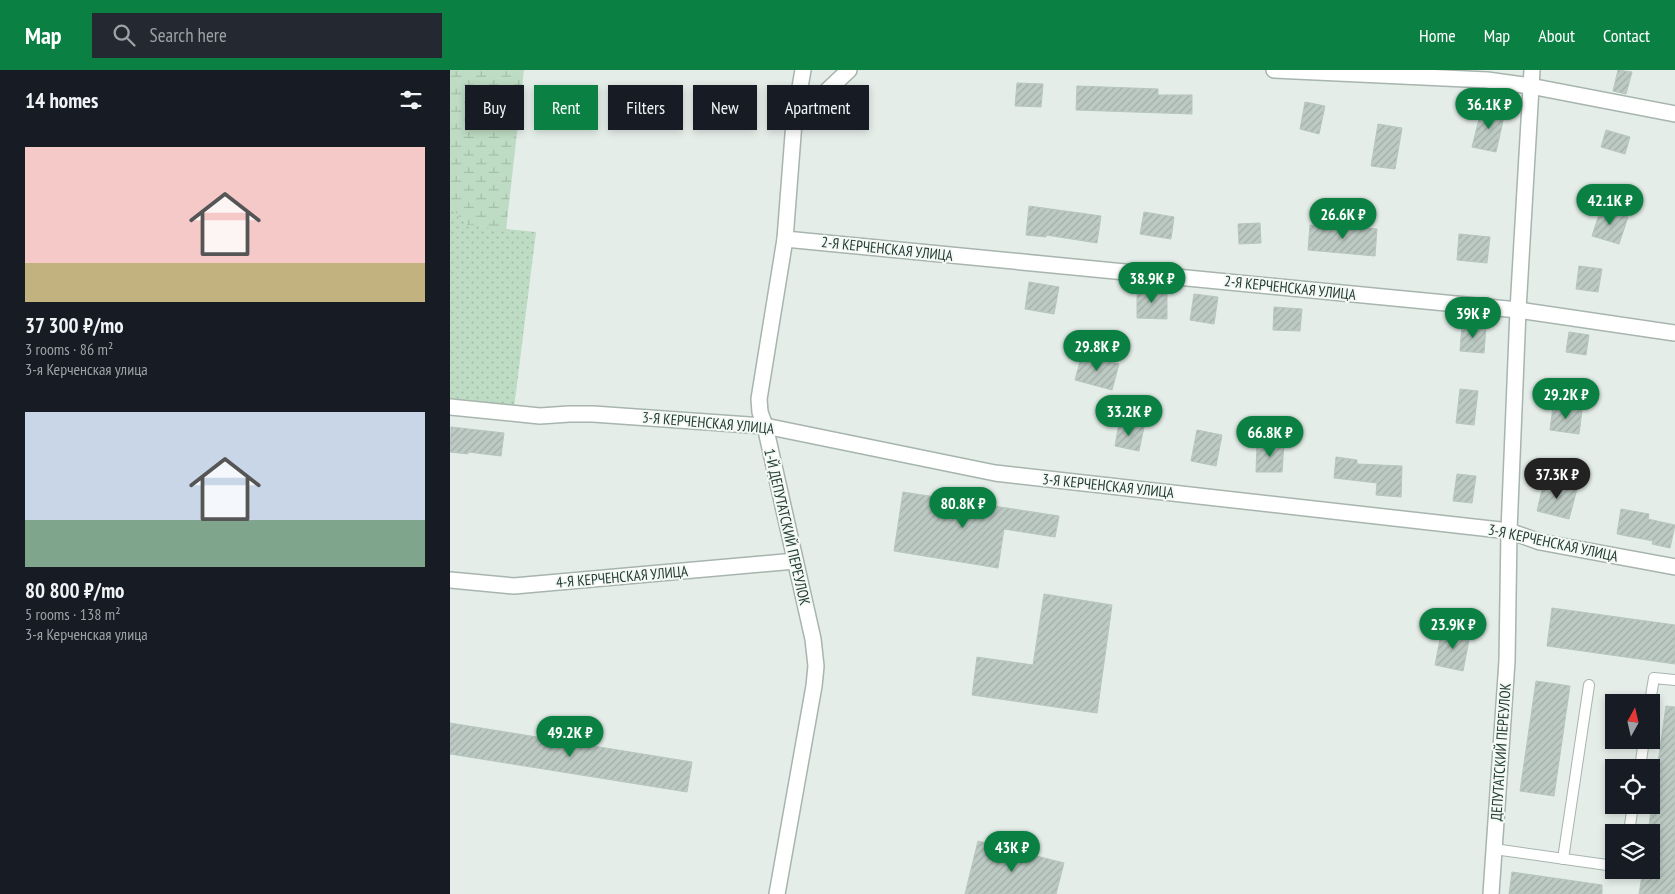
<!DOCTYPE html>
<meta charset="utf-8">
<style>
body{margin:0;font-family:"PT Sans Narrow",sans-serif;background:#242831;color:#f1f3f6;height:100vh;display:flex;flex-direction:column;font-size:19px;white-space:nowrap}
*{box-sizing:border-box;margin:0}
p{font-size:16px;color:#9ea1a6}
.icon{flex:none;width:28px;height:28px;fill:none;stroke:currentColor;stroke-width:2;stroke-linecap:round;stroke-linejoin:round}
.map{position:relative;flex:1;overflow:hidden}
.panel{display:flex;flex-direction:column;background:#171b24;width:450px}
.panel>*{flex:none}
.banner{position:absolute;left:15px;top:15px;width:475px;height:45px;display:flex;gap:10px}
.needle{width:32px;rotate:8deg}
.buttons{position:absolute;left:1155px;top:624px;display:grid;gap:10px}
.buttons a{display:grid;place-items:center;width:55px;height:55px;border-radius:0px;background:#171b24;box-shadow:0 2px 8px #0003;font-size:25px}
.price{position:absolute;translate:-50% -42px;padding:0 11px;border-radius:18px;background:#0b8043;color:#fff;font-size:16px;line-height:32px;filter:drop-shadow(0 1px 2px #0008)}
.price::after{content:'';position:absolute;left:50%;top:30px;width:15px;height:11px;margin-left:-8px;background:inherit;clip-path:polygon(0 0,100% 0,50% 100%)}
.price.active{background:#222;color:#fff}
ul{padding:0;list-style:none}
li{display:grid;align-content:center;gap:10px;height:265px;padding:0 25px}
li span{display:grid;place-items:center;height:155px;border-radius:0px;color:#555}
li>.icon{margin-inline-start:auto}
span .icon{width:90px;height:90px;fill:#fffc;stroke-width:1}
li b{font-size:21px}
h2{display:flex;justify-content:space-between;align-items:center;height:60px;padding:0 25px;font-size:21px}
.pill{padding:0 18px;border-radius:0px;background:#171b24;box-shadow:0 2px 8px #0003;font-size:18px;line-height:45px}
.pill.active{background:#0b8043;color:#fff}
header{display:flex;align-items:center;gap:30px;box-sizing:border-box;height:70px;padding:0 25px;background:#0b8043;color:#fff}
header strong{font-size:24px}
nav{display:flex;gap:28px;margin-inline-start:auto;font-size:18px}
.search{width:350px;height:45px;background:#242831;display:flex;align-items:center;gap:12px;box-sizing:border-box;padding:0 18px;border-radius:0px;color:#9ea1a6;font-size:19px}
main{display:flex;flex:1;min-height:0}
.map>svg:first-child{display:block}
</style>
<header>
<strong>Map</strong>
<div class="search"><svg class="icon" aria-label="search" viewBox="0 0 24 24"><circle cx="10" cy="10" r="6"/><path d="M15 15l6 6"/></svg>Search here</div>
<nav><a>Home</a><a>Map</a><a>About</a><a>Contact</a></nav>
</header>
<main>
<section class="panel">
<h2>14 homes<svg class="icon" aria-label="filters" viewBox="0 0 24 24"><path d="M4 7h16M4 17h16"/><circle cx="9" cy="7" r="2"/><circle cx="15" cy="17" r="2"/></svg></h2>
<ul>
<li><span style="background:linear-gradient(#f6c9c9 75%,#c2b280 0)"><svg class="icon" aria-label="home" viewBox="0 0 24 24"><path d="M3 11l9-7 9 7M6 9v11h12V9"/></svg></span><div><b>37 300 ₽/mo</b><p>3 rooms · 86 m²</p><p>3-я Керченская улица</p></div></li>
<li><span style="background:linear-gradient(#c9d6e8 70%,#7fa58c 0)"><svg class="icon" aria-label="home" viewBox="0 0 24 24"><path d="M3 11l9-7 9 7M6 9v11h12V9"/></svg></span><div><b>80 800 ₽/mo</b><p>5 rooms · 138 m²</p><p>3-я Керченская улица</p></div></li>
</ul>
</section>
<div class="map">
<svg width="1225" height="824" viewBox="0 0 1225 824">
<defs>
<pattern id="grass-dots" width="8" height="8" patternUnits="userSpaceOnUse" patternTransform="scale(1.25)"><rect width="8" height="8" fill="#bedcc3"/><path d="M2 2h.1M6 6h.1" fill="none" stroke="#a3bea8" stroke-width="1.8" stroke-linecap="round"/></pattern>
<pattern id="wetland-marsh" width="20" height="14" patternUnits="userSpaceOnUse" patternTransform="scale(1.25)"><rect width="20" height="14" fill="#bedcc3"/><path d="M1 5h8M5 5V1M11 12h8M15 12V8" fill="none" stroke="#a3bea8"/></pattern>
<pattern id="building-hatch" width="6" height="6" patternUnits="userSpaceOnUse" patternTransform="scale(1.25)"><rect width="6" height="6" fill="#bccac3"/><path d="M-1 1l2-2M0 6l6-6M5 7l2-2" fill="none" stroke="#a1aea8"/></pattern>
</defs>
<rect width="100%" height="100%" fill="#e4ede8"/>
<!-- grass -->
<polygon fill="url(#grass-dots)" points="0,137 17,155 86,162 64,338 0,328"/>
<!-- wetland -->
<polygon fill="url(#wetland-marsh)" points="0,0 74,0 56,160 17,155 0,137"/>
<!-- building -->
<g fill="url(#building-hatch)" stroke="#b6c6be">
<polygon points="1168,0 1182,2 1176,24 1163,21"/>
<polygon points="567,13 593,14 591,37 565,36"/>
<polygon points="627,16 708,19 708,25 742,25 742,44 626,40"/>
<polygon points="855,32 875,36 869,64 850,59"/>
<polygon points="1032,37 1055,42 1046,82 1022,77"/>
<polygon points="928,54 952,58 945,99 921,96"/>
<polygon points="1156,60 1180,67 1175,84 1151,77"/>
<polygon points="579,136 651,146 647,173 596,165 596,167 576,165"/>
<polygon points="1151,138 1178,147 1169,174 1142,166"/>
<polygon points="694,142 724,147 721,169 690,164"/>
<polygon points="810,153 811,173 789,174 788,154"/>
<polygon points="860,155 893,158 893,155 927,159 925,186 858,180"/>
<polygon points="1009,164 1040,167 1037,193 1007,190"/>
<polygon points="1129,196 1152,199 1148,222 1126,219"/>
<polygon points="579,212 609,217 604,244 575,239"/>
<polygon points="687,220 717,220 717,249 687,248"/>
<polygon points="744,224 768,227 764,254 740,250"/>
<polygon points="824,237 852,239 850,261 823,260"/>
<polygon points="1012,255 1036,257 1034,283 1010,281"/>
<polygon points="1119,262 1139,265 1136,285 1116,282"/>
<polygon points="632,284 669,294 662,320 625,310"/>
<polygon points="1010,319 1028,321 1024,355 1006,353"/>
<polygon points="1103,336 1132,340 1129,364 1100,360"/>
<polygon points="669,353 694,357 689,381 665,376"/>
<polygon points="1,357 54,363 51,386 18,382 18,384 0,382"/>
<polygon points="747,360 772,365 766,396 741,391"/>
<polygon points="807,373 834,374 832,402 806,402"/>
<polygon points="886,387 907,390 907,394 952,396 951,427 926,425 927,413 884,408"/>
<polygon points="1007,404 1026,406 1022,433 1003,431"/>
<polygon points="1094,411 1127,419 1119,449 1087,441"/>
<polygon points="453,422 609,446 605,467 554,459 548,498 444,481"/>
<polygon points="1171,439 1199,444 1198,449 1225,455 1220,478 1202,474 1203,471 1167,464"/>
<polygon points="594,524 662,535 647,643 522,625 527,587 583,595"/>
<polygon points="1102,538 1225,555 1225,594 1097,576"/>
<polygon points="992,559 1020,565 1013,601 985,595"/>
<polygon points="1086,611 1120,616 1104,726 1070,721"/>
<polygon points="1216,636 1225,637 1225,824 1189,824 1193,800 1201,800 1201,762 1198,762"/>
<polygon points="0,653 242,692 237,722 0,684"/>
<polygon points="528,771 614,793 606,824 515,824"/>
<polygon points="1062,802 1152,815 1152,824 1059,824"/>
</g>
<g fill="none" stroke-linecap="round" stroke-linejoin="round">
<!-- lane casing -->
<g stroke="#a7b5ae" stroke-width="12">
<g id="lane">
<polyline points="1200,632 1204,608 1225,610"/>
<polyline points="1190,698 1194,670"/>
<polyline points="1179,762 1183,735"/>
<polyline points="1044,779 1164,796"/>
<polyline points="1113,789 1139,615"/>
</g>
</g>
<!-- street casing -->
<g stroke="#a7b5ae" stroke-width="18">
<g id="street">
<polyline points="824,0 1037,10 1080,16 1225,44"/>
<polyline points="344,52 399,0"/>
<polyline points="335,169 1068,240 1225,263"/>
<polyline points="0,337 90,346 119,344 143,344 315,356 545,403 1059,461 1090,472 1225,497"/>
<polyline points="0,510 64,516 345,491"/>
<polyline points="327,824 364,616 366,596 363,569 315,356 310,342 309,329 335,169 344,52 353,0"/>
<polyline points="1041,824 1057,591 1059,461 1068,240 1082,0"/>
</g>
</g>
<!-- lane -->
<use href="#lane" stroke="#fff" stroke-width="10"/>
<!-- street -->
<use href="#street" stroke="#fff" stroke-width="15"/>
</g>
<g text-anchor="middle" stroke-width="4" stroke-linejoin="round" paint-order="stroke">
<!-- street labels -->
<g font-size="15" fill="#243d34" stroke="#f4f9f6">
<text transform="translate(437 179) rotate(6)" y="5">2-Я КЕРЧЕНСКАЯ УЛИЦА</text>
<text transform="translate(840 218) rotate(6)" y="5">2-Я КЕРЧЕНСКАЯ УЛИЦА</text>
<text transform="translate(258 353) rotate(5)" y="5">3-Я КЕРЧЕНСКАЯ УЛИЦА</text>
<text transform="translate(658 416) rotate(6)" y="5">3-Я КЕРЧЕНСКАЯ УЛИЦА</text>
<text transform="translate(337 457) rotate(77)" y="5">1-Й ДЕПУТАТСКИЙ ПЕРЕУЛОК</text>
<text transform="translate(1103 473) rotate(12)" y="5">3-Я КЕРЧЕНСКАЯ УЛИЦА</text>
<text transform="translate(172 507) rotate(-5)" y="5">4-Я КЕРЧЕНСКАЯ УЛИЦА</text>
<text transform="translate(1051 682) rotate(-86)" y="5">ДЕПУТАТСКИЙ ПЕРЕУЛОК</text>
</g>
</g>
</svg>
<div class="buttons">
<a><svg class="needle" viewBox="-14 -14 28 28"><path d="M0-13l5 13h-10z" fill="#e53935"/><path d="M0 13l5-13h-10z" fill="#9ea1a6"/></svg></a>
<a><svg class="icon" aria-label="locate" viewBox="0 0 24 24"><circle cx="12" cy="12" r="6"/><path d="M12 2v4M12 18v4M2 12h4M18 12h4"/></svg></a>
<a><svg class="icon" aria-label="layers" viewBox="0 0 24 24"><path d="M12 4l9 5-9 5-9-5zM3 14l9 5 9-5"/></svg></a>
</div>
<b class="price" style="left:1039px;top:60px">36.1K ₽</b>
<b class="price" style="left:1160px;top:156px">42.1K ₽</b>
<b class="price" style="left:893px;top:170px">26.6K ₽</b>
<b class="price" style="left:702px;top:234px">38.9K ₽</b>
<b class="price" style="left:1023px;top:269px">39K ₽</b>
<b class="price" style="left:647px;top:302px">29.8K ₽</b>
<b class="price" style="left:1116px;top:350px">29.2K ₽</b>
<b class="price" style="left:679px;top:367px">33.2K ₽</b>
<b class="price" style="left:820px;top:388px">66.8K ₽</b>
<b class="price active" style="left:1107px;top:430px">37.3K ₽</b>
<b class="price" style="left:513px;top:459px">80.8K ₽</b>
<b class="price" style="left:1003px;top:580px">23.9K ₽</b>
<b class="price" style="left:120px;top:688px">49.2K ₽</b>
<b class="price" style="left:562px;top:803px">43K ₽</b>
<div class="banner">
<a class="pill">Buy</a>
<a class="pill active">Rent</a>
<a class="pill">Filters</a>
<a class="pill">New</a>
<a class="pill">Apartment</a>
</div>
</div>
</main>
